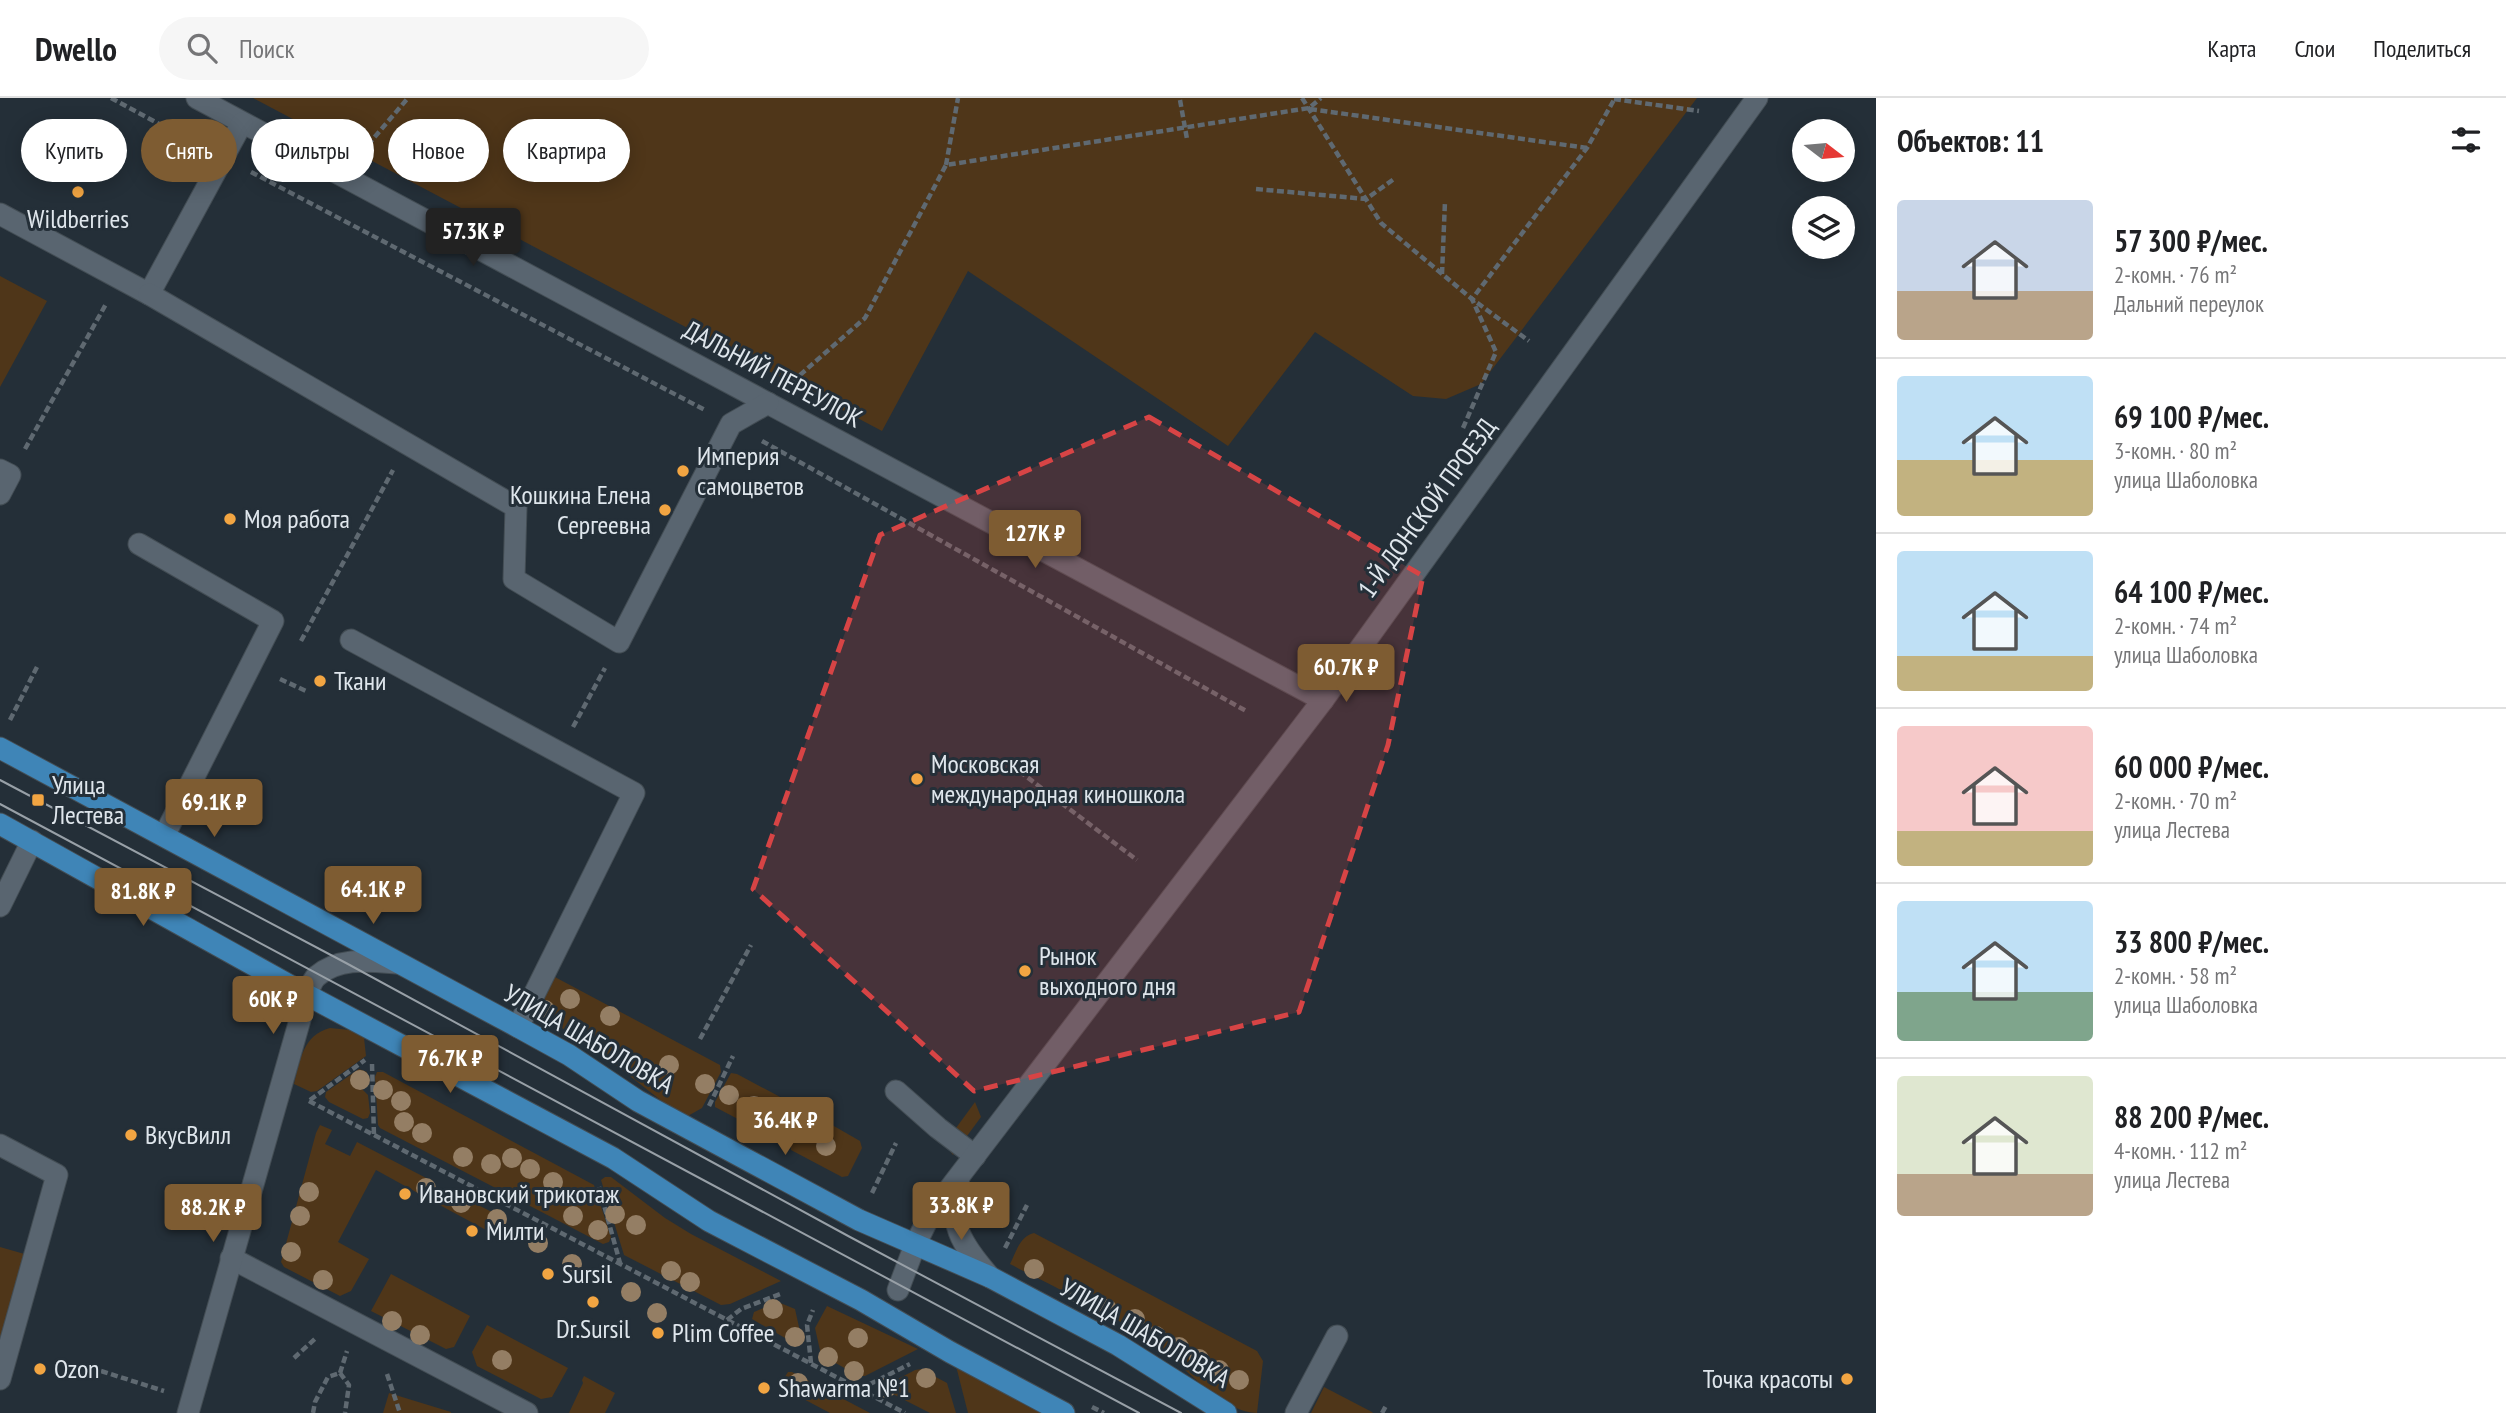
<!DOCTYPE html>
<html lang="ru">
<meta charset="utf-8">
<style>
body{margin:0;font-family:"PT Sans Narrow",sans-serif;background:#f6f6f6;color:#202124;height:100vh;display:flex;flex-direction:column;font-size:26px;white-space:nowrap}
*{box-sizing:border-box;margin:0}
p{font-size:23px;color:#757577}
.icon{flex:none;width:38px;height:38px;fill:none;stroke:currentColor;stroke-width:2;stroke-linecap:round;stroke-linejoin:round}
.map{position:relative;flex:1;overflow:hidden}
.side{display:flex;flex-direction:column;background:#fff;width:630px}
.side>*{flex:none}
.banner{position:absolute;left:21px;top:21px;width:665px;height:63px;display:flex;gap:14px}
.needle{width:46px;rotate:106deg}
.controls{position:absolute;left:1792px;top:21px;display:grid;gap:14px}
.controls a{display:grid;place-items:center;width:63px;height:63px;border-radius:50%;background:#fff;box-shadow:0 4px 18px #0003;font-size:35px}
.price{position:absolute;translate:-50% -60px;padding:0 16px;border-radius:7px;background:#7e5c32;color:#fff;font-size:23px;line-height:46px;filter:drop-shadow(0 2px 4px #0008)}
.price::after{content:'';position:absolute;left:50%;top:42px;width:21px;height:16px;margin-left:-10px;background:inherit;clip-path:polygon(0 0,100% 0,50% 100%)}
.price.active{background:#222;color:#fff}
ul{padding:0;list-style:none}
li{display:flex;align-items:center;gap:21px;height:175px;padding:0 21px}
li+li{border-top:2px solid #e0e0e0}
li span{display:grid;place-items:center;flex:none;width:196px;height:140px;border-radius:7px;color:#555}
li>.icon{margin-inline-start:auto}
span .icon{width:84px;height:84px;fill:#fffc;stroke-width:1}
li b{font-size:30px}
h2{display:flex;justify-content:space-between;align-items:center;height:84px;padding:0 21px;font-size:30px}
.chip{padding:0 24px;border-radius:32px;background:#fff;box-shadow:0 4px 18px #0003;font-size:24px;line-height:63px}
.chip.active{background:#7e5c32;color:#fff}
header{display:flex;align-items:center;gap:42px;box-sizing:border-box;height:98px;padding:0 35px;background:#fff;border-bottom:2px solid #e0e0e0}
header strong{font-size:33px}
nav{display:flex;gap:38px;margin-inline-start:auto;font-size:24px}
.search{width:490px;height:63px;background:#f6f6f6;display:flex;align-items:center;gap:18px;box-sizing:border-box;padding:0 24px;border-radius:38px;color:#757577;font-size:26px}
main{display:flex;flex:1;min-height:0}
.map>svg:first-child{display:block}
</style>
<header>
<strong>Dwello</strong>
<div class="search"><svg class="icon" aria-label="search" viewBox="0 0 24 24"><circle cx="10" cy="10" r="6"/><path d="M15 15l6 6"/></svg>Поиск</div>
<nav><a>Карта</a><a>Слои</a><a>Поделиться</a></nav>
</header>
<main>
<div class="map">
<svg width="1876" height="1315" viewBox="0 0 1876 1315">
<rect width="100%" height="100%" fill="#242f38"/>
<!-- green -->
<g fill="#4f3619">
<polygon points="253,0 1697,0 1481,286 1446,301 1413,298 1315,234 1228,348 968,173 882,333"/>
<polygon points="0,178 47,203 0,289"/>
<polygon points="553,878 720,967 721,974 702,1010 686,1019 672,1011 585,943 544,920 540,910 540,904"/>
<path d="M330,930L350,932L364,940L366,958L317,993L311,994L294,986C300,962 303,937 330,930Z"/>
<polygon points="359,971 367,974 361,990 368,997 370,1015 368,1020 363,1021 329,1004 325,999 326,994"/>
<polygon points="377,974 383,974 594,1087 611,1139 609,1144 603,1146 380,1030 378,1027 375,979"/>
<polygon points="731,975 737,976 797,1008 797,1015 783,1041 778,1042 715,1009 715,1004"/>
<polygon points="975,1004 981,1019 953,1057 947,1049 948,1041"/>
<polygon points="807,1016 813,1016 860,1043 862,1050 848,1078 842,1079 791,1052 790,1045"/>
<polygon points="320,1027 332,1032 325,1046 350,1058 357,1044 430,1082 432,1088 425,1099 376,1072 338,1144 369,1161 351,1193 340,1198 284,1169 281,1164 316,1035"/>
<polygon points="605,1079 611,1079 665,1120 691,1136 781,1183 730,1206 721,1207 624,1157 601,1082"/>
<polygon points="442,1091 446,1091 504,1120 506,1124 499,1139 434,1104"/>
<path d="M1034,1135L1257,1253L1263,1263L1257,1315C1226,1315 1191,1276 1168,1257C1122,1219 1063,1194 1010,1166C1016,1154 1020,1138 1034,1135Z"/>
<polygon points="0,1149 28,1157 0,1258"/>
<polygon points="391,1176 470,1218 454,1249 446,1251 371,1213"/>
<polygon points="778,1204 795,1211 801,1238 798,1244 792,1244 752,1221 754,1214"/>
<polygon points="827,1208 918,1251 865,1278 859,1278 821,1257 815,1230"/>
<polygon points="487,1227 568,1270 552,1299 541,1301 477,1268 472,1254"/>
<polygon points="956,1268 1043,1315 968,1315"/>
<polygon points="921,1271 947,1285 956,1315 930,1315 881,1290 915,1272"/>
<polygon points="788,1274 792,1274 870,1315 830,1315 779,1288"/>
<polygon points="584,1278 615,1295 605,1315 569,1315 583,1285 582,1282"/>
<polygon points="1324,1289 1372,1314 1373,1315 1311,1315"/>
<polygon points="389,1295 451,1314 451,1315 383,1315"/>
</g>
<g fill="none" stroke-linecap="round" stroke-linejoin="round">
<!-- minor casing -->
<g stroke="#434d54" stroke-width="23">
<g id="minor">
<polyline points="197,0 1323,602"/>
<polyline points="0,116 149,196 242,25"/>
<polyline points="149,196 516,409 514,481 619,544 731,326 768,305"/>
<polyline points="0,372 10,377 0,396"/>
<polyline points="139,446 273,523 164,738"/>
<polyline points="351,542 634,695 518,929"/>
<polyline points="0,808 32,743"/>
<polyline points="896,993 938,1030 975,1058"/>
<polyline points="0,1047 57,1077 0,1281"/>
<path d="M959,1080C947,1125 961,1146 990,1179"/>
<polyline points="231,1160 527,1315"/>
<polyline points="898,1192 915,1147 931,1115 1323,602 1757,0"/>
<path d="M188,1315L307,897C309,891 312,882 317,878C339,859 369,863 396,865"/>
<polyline points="1296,1315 1337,1238"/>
</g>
</g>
<!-- major casing -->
<g stroke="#434d54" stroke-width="23">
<g id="major">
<polyline points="0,650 518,929 569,957 638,1003 859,1122 990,1179 1118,1247 1226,1315"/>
<polyline points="0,726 307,897 613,1060 709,1123 861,1202 950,1254 1064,1315"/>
</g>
</g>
<!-- path -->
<g stroke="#5f6971" stroke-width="4.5" stroke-dasharray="7 3.5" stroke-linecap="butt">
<polyline points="111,0 196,46"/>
<polyline points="1302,0 1381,125 1472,201 1529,243"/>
<polyline points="1614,1 1699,13"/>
<polyline points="1180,2 1187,41"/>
<polyline points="1310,11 1587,50"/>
<polyline points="361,55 408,0"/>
<polyline points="946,67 958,0"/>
<polyline points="251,74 705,312"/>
<polyline points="1256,91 1366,101 1394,81"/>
<polyline points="1442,176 1445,103"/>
<polyline points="792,284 865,220 946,67 1309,10 1321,0"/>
<polyline points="1463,330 1496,254 1472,201 1587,50 1615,0"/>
<polyline points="762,343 1248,614"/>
<polyline points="25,351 106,206"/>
<polyline points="301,543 393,372"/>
<polyline points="280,581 306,593"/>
<polyline points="10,622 38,567"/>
<polyline points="573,629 605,570"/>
<polyline points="1011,667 1137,762"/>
<polyline points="700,941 751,847"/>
<polyline points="372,966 374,1038"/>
<polyline points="310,1002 365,962"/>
<polyline points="309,1003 905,1315"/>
<polyline points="709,1008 733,958"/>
<polyline points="784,1048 810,1000"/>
<polyline points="599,1089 620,1165"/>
<polyline points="872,1095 896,1045"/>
<polyline points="1005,1150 1027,1107"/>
<polyline points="727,1222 741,1211 780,1196"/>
<polyline points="294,1260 317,1239"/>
<polyline points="811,1265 807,1227 813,1212"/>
<polyline points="101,1273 164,1293"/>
<polyline points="340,1275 347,1253"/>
<polyline points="340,1275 349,1287 345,1315"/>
<polyline points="387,1276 400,1315"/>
<polyline points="860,1291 910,1266"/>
<polyline points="1092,1309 1104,1315"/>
<polyline points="313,1315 315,1304 328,1279 340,1275"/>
<polyline points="1382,1315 1387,1306"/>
</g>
<!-- minor -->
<use href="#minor" stroke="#596570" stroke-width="21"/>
<!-- major -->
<use href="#major" stroke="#3f85b7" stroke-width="21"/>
<!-- tram -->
<g stroke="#98a0a7" stroke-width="2">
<polyline points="0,682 346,865 850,1139 1181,1315"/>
<path d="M0,706C381,906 758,1114 1139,1315"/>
</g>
</g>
<!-- trees -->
<g fill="#947e64">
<circle cx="570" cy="901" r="10"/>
<circle cx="545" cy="912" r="10"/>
<circle cx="610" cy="918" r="10"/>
<circle cx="669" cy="967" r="10"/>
<circle cx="360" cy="982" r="10"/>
<circle cx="705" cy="986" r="10"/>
<circle cx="383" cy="992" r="10"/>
<circle cx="729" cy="997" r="10"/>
<circle cx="401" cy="1003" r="10"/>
<circle cx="754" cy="1008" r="10"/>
<circle cx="775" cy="1022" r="10"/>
<circle cx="404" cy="1024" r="10"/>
<circle cx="801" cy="1033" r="10"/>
<circle cx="422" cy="1035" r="10"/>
<circle cx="826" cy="1048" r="10"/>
<circle cx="463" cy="1059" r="10"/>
<circle cx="512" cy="1060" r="10"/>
<circle cx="491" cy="1066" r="10"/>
<circle cx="530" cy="1071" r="10"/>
<circle cx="553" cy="1084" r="10"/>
<circle cx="426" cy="1090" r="10"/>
<circle cx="309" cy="1094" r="10"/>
<circle cx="461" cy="1105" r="10"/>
<circle cx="615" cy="1116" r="10"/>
<circle cx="300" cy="1118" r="10"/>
<circle cx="573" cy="1118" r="10"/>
<circle cx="497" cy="1121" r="10"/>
<circle cx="636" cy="1127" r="10"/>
<circle cx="598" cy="1132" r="10"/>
<circle cx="538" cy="1145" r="10"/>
<circle cx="291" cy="1154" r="10"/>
<circle cx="572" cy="1166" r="10"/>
<circle cx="1034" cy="1171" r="10"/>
<circle cx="671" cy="1173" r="10"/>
<circle cx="323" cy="1182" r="10"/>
<circle cx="690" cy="1184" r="10"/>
<circle cx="631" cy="1194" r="10"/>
<circle cx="1075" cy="1194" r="10"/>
<circle cx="773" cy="1211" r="10"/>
<circle cx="1107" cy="1211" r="10"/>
<circle cx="657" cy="1215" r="10"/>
<circle cx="1135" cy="1221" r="10"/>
<circle cx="392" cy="1223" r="10"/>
<circle cx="420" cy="1237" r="10"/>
<circle cx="1156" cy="1238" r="10"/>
<circle cx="795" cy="1239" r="10"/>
<circle cx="858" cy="1240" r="10"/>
<circle cx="1179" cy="1249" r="10"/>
<circle cx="828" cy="1259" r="10"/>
<circle cx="1199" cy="1261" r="10"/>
<circle cx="502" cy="1262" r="10"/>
<circle cx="1219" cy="1272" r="10"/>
<circle cx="854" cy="1273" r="10"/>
<circle cx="926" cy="1280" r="10"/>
<circle cx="1239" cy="1282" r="10"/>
<circle cx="798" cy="1285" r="10"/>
<circle cx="886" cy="1290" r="10"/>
</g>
<!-- marked area -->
<path fill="#d74445" fill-opacity="0.2" stroke="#d74445" stroke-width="5" stroke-dasharray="14 9" stroke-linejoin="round" d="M1149,319L1423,478L1388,647L1299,914L974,993L753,791L880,437Z"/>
<!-- markers -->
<g fill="#f2a542" stroke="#242f38" stroke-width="2.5">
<circle cx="78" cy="94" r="7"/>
<circle cx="683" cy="373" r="7"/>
<circle cx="665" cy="412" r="7"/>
<circle cx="230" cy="421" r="7"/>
<circle cx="320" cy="583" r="7"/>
<circle cx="917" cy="681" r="7"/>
<rect x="31" y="695" width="14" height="14" rx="3.5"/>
<circle cx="1025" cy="873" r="7"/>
<circle cx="131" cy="1037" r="7"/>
<circle cx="405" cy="1096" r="7"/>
<circle cx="472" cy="1133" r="7"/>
<circle cx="548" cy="1176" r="7"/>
<circle cx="593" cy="1204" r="7"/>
<circle cx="658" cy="1235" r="7"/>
<circle cx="40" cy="1271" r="7"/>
<circle cx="1847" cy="1281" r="7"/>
<circle cx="764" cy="1290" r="7"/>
</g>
<g text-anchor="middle" stroke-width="6" stroke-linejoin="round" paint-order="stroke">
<!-- poi labels -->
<g font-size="26" fill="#dfe6ec" stroke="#242f38" text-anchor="start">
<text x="78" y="130" text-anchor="middle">Wildberries</text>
<text x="697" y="367">Империя<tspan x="697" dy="30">самоцветов</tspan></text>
<text x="651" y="406" text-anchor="end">Кошкина Елена<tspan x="651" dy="30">Сергеевна</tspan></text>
<text x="244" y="430">Моя работа</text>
<text x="334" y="592">Ткани</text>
<text x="931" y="675">Московская<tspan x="931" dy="30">международная киношкола</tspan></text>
<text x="52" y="696">Улица<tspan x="52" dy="30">Лестева</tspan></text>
<text x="1039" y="867">Рынок<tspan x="1039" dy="30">выходного дня</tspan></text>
<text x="145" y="1046">ВкусВилл</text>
<text x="419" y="1105">Ивановский трикотаж</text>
<text x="486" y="1142">Милти</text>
<text x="562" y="1185">Sursil</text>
<text x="593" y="1240" text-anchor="middle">Dr.Sursil</text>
<text x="672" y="1244">Plim Coffee</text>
<text x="54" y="1280">Ozon</text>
<text x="1833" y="1290" text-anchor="end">Точка красоты</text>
<text x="778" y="1299">Shawarma №1</text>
</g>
<!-- street labels -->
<g font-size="26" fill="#dfe6ec" stroke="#242f38">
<text transform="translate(773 276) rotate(28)" y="9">ДАЛЬНИЙ ПЕРЕУЛОК</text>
<text transform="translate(1427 410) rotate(-54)" y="9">1-Й ДОНСКОЙ ПРОЕЗД</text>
<text transform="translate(589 941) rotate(30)" y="9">УЛИЦА ШАБОЛОВКА</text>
<text transform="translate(1145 1235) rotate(30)" y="9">УЛИЦА ШАБОЛОВКА</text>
</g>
</g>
</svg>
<div class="controls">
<a><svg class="needle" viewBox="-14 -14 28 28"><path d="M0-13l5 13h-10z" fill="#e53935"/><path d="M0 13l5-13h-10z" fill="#757577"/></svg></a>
<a><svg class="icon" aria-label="layers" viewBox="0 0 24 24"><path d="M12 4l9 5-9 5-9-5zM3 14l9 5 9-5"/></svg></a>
</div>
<b class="price active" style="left:473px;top:170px">57.3K ₽</b>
<b class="price" style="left:1035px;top:472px">127K ₽</b>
<b class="price" style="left:1346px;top:606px">60.7K ₽</b>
<b class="price" style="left:214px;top:741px">69.1K ₽</b>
<b class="price" style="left:373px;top:828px">64.1K ₽</b>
<b class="price" style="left:143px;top:830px">81.8K ₽</b>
<b class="price" style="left:273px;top:938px">60K ₽</b>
<b class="price" style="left:450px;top:997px">76.7K ₽</b>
<b class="price" style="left:785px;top:1059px">36.4K ₽</b>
<b class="price" style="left:961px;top:1144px">33.8K ₽</b>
<b class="price" style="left:213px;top:1146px">88.2K ₽</b>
<div class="banner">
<a class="chip">Купить</a>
<a class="chip active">Снять</a>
<a class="chip">Фильтры</a>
<a class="chip">Новое</a>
<a class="chip">Квартира</a>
</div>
</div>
<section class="side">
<h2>Объектов: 11<svg class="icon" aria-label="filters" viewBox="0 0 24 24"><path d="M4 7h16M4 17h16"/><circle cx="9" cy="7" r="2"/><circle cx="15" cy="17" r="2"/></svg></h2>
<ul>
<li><span style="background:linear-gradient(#c9d6e8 65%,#b9a48a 0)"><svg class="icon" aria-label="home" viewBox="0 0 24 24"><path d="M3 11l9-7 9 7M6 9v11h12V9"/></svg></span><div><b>57 300 ₽/мес.</b><p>2-комн. · 76 m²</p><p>Дальний переулок</p></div></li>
<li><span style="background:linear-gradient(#bfe0f5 60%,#c2b280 0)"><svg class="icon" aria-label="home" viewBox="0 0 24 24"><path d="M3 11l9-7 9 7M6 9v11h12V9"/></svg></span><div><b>69 100 ₽/мес.</b><p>3-комн. · 80 m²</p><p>улица Шаболовка</p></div></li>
<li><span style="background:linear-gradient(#bfe0f5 75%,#c2b280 0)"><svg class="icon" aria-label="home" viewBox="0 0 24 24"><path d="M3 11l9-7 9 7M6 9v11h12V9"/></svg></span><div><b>64 100 ₽/мес.</b><p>2-комн. · 74 m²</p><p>улица Шаболовка</p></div></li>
<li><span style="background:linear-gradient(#f6c9c9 75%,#c2b280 0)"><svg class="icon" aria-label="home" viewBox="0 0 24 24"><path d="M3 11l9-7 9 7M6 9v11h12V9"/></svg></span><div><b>60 000 ₽/мес.</b><p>2-комн. · 70 m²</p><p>улица Лестева</p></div></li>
<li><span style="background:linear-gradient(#bfe0f5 65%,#7fa58c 0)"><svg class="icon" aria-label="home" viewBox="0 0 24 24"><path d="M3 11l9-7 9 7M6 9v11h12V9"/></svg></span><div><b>33 800 ₽/мес.</b><p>2-комн. · 58 m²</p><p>улица Шаболовка</p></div></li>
<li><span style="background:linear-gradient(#dfe7d0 70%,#b9a48a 0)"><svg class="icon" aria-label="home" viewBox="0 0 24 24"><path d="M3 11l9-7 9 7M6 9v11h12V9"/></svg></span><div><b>88 200 ₽/мес.</b><p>4-комн. · 112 m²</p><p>улица Лестева</p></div></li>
</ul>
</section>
</main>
